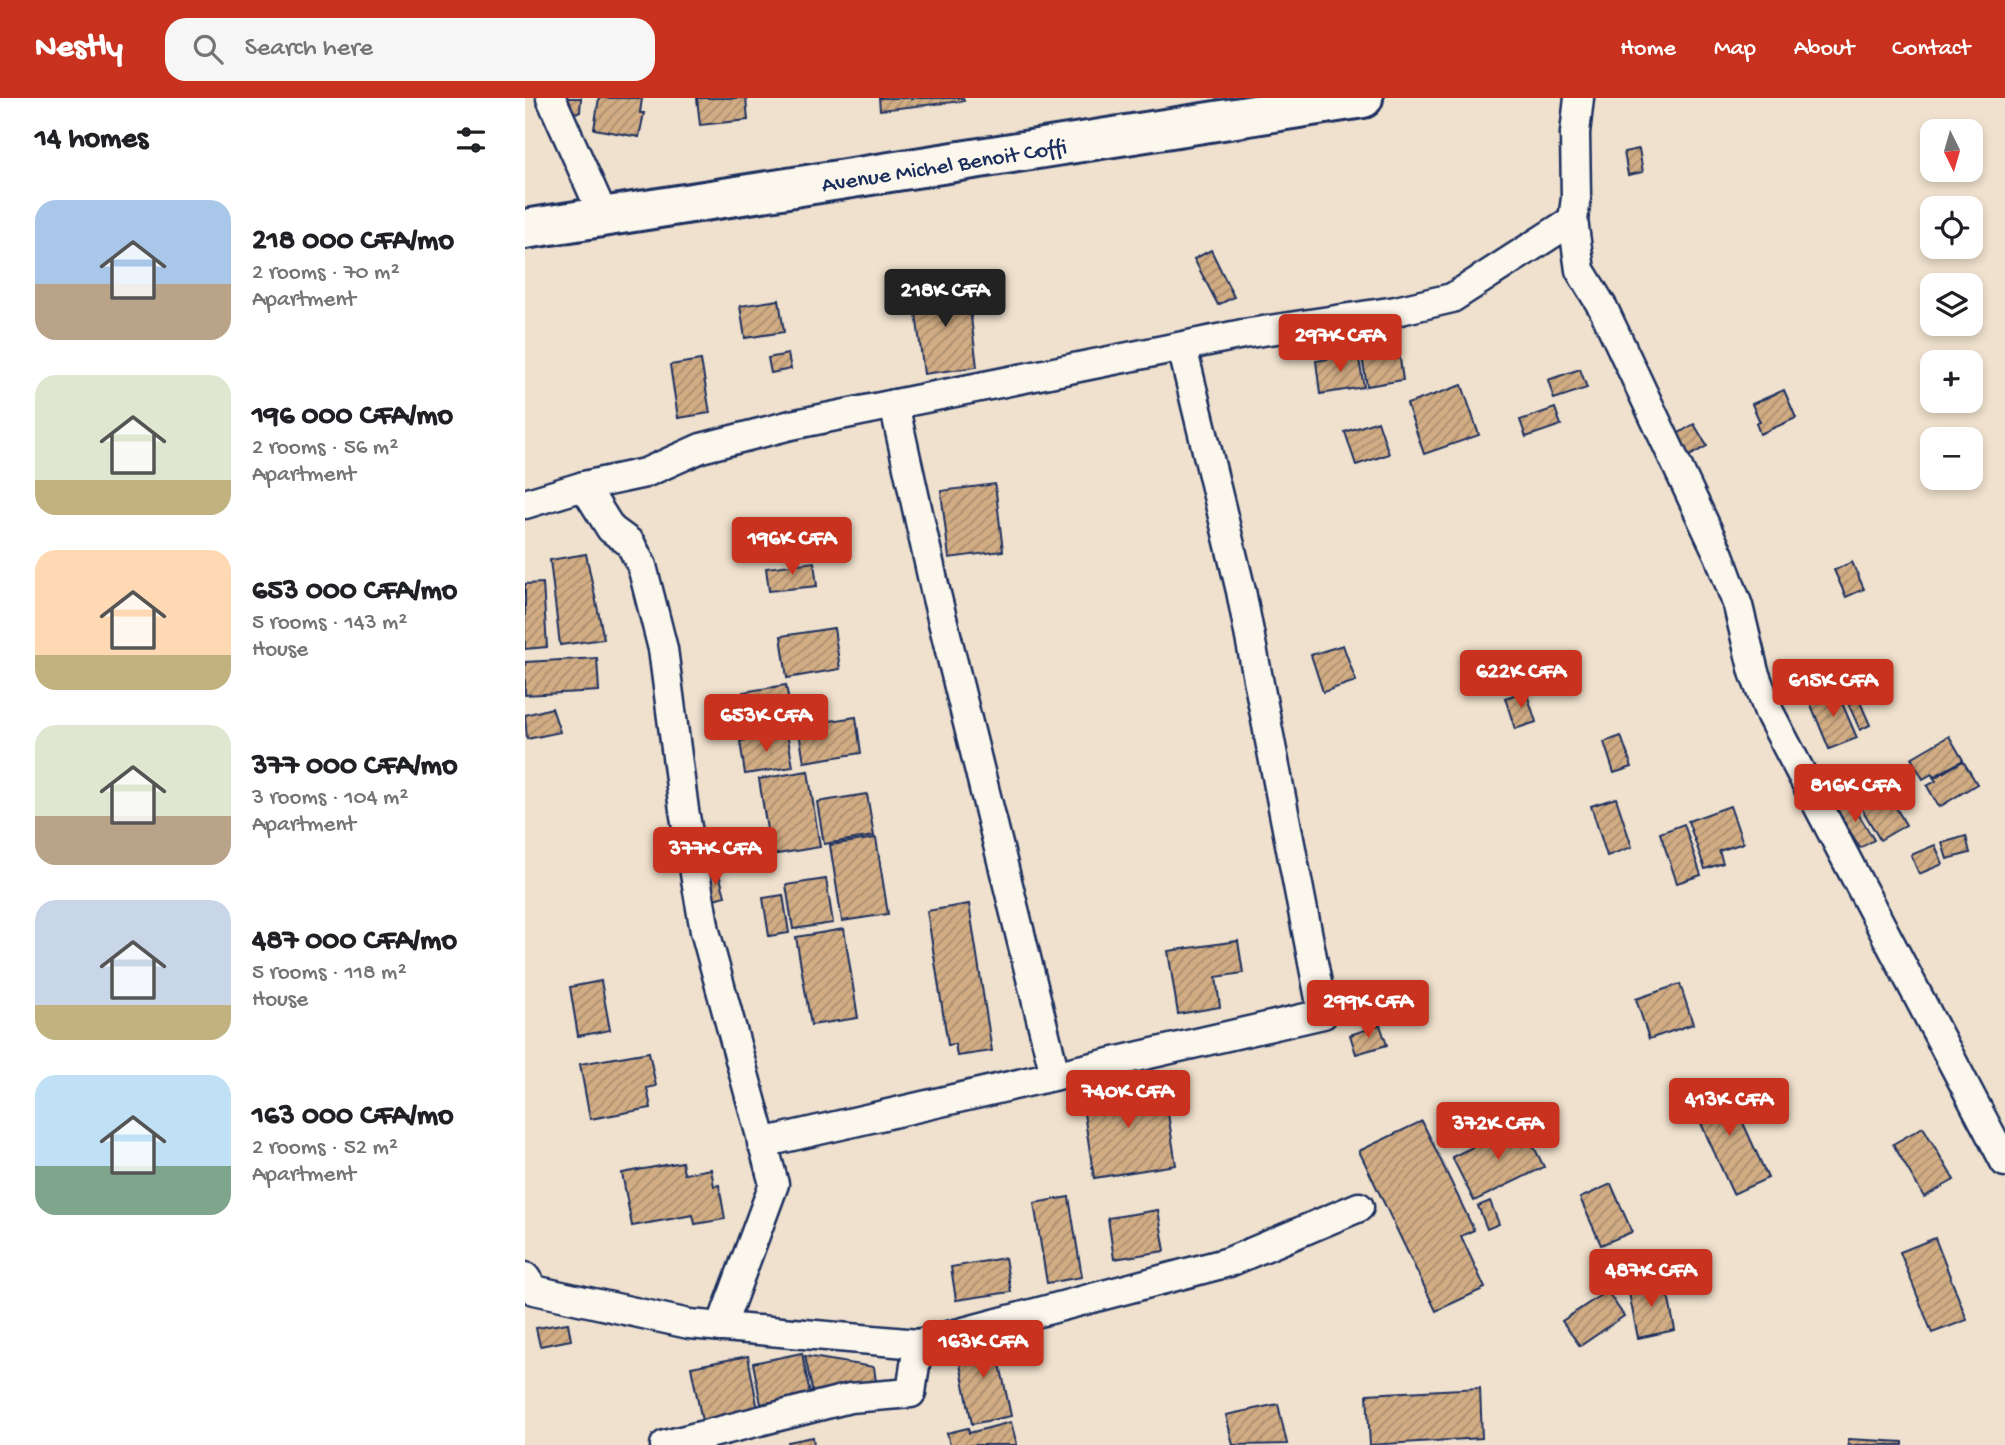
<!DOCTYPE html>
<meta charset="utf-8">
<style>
body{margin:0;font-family:"Gochi Hand",sans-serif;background:#f6f6f6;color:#202124;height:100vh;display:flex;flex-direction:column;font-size:26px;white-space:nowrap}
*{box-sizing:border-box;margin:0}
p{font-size:23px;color:#757577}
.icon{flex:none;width:38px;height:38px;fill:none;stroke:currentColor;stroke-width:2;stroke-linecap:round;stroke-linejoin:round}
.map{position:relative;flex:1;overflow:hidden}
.details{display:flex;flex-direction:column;background:#fff;width:525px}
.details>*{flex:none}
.needle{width:46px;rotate:175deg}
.controls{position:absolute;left:1395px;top:21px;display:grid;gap:14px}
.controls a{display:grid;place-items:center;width:63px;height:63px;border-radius:14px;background:#fff;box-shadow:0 4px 10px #0003;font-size:35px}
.price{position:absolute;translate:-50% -60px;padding:0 16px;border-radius:7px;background:#c8321e;color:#fff;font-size:23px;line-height:46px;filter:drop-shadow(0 2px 4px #0008)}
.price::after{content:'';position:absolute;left:50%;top:42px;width:21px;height:16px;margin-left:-10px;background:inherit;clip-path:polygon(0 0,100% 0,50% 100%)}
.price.current{background:#222;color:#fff}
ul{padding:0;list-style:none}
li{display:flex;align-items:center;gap:21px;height:175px;padding:0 35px}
li span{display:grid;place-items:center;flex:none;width:196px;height:140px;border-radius:21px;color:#555}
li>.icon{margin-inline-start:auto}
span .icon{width:84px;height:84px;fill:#fffc;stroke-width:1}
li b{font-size:30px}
h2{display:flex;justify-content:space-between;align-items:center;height:84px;padding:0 35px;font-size:30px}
header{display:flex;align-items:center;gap:42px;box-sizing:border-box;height:98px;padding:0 35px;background:#c8321e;color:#fff}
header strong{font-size:33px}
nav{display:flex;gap:38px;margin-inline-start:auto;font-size:24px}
.search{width:490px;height:63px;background:#f6f6f6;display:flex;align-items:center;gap:18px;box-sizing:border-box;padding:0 24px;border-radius:21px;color:#757577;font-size:26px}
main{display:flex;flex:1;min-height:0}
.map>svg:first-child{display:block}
</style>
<header>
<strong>Nestly</strong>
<div class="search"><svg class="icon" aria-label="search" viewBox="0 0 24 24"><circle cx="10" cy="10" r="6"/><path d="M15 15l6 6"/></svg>Search here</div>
<nav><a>Home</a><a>Map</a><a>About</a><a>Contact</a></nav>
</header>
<main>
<section class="details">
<h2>14 homes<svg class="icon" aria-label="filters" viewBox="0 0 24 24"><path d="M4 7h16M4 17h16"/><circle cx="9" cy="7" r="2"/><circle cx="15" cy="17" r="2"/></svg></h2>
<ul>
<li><span style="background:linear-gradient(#a9c7e8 60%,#b9a48a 0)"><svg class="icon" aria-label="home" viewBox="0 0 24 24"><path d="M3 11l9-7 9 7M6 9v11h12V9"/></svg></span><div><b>218 000 CFA/mo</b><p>2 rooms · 70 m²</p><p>Apartment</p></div></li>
<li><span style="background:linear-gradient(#dfe7d0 75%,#c2b280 0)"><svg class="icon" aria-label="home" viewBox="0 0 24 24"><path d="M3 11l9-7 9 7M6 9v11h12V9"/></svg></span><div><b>196 000 CFA/mo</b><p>2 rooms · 56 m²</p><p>Apartment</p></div></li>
<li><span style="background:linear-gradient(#ffd9b3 75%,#c2b280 0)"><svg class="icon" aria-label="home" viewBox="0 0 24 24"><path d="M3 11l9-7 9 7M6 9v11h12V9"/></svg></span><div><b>653 000 CFA/mo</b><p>5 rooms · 143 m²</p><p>House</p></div></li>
<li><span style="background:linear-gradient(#dfe7d0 65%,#b9a48a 0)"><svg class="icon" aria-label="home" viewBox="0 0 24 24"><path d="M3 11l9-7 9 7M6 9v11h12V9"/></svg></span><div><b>377 000 CFA/mo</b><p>3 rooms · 104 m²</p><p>Apartment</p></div></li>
<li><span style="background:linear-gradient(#c9d6e8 75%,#c2b280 0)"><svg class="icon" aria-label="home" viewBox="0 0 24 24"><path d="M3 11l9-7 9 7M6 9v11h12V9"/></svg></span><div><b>487 000 CFA/mo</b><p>5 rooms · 118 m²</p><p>House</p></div></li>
<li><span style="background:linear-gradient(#bfe0f5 65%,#7fa58c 0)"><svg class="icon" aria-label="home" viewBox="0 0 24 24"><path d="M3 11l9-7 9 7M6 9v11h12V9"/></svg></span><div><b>163 000 CFA/mo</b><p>2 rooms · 52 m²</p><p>Apartment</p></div></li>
</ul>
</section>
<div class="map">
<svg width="1480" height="1347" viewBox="0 0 1480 1347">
<defs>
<pattern id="building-hatch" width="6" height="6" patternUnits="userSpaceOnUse" patternTransform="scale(1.75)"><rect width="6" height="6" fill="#d2ad84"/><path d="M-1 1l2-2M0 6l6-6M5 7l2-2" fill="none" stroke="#aa8d6f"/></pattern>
</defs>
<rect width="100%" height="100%" fill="#efe1cd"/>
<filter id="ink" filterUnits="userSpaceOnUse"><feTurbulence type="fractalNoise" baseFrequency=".0143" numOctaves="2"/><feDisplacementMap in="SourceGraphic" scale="14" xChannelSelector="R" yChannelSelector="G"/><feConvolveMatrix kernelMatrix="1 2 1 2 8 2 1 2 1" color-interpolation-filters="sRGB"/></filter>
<g filter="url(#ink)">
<!-- building -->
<g fill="url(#building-hatch)" stroke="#1b2f5e" stroke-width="2">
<polygon points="33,0 56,0 55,14 36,16"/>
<polygon points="74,0 117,0 115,15 119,15 114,39 69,31"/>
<polygon points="172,0 221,0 223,22 175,27"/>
<polygon points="354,0 438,0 439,3 355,12"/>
<polygon points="1114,51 1118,74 1103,77 1099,54"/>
<polygon points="686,152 709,199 693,207 669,161"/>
<polygon points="442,186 452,269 399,276 388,193"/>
<polygon points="254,202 259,234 220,240 215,208"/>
<polygon points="873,247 878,282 842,288 836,253"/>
<polygon points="263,256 266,271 246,275 243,260"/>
<polygon points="833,256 839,289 795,296 791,263"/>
<polygon points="176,262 185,315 153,320 145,267"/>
<polygon points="1055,271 1062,290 1029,301 1023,282"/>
<polygon points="937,287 954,337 899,356 882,306"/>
<polygon points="1259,292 1271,320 1235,336 1231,325 1235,324 1227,306"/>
<polygon points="1030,310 1036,327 1001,339 995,322"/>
<polygon points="853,323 864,356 831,367 820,334"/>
<polygon points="1169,326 1182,348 1156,363 1142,342"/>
<polygon points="470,386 478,453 424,460 416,393"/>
<polygon points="61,456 79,541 35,547 25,462"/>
<polygon points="289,464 292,488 244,493 241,470"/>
<polygon points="1327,464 1339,491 1321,499 1309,472"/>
<polygon points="18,485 22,549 0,551 0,486"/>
<polygon points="309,530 315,571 262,580 256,538"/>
<polygon points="818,547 831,583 798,594 786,557"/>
<polygon points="983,558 991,582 974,588 966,564"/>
<polygon points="72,560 74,593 0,597 0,564"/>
<polygon points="1325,581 1345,627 1335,632 1314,585"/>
<polygon points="261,587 268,628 224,635 218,594"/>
<polygon points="1311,591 1332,640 1304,651 1284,602"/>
<polygon points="1001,593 1011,624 990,631 980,600"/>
<polygon points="27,610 35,634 2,641 0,617"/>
<polygon points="331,619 336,655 279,664 273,628"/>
<polygon points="262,635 268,669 220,676 215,643"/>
<polygon points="1096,638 1107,669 1089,675 1079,644"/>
<polygon points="1424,638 1438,662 1408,679 1407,676 1398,681 1386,660"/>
<polygon points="1438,663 1452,686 1414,709 1402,688 1411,683 1409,680"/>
<polygon points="283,673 295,749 246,757 234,681"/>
<polygon points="1355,682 1381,727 1355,742 1329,697"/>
<polygon points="342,696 349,738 299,746 292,704"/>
<polygon points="1091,700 1107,749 1082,758 1066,708"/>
<polygon points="1325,702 1349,742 1335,750 1311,710"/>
<polygon points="1205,708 1218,745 1194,753 1198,765 1180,771 1163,723"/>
<polygon points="1159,726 1176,777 1152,785 1135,735"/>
<polygon points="1441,738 1445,755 1422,761 1417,745"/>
<polygon points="351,740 363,816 317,823 305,747"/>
<polygon points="1410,747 1418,766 1394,776 1386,757"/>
<polygon points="194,776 200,798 185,802 179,780"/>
<polygon points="301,781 308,825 268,831 261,787"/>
<polygon points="258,797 264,835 244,838 238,800"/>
<polygon points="444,806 467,953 432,958 430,946 423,947 402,813"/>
<polygon points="319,831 333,920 286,927 271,839"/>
<polygon points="713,843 718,875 691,879 695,909 653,916 643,853"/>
<polygon points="76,883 85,932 53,938 45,889"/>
<polygon points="1155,886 1168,926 1124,941 1111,901"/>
<polygon points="855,927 862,947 831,956 825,937"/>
<polygon points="124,954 131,988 122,990 126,1010 65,1021 55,966"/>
<polygon points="638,984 651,1067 569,1080 556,996"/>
<polygon points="1200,985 1243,1080 1208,1096 1165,1001"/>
<polygon points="897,1023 949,1132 936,1138 960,1190 911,1213 834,1053"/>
<polygon points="997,1025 1019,1069 949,1103 927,1059"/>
<polygon points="1398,1029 1429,1082 1399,1099 1368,1046"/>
<polygon points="157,1064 159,1076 186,1071 189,1088 194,1087 200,1121 170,1126 168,1117 107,1128 97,1075"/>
<polygon points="1086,1086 1107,1134 1076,1147 1055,1100"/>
<polygon points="544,1099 557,1179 522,1185 509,1105"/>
<polygon points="965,1103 974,1126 962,1131 953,1108"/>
<polygon points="633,1112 640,1153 589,1161 583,1120"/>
<polygon points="1410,1140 1442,1222 1407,1235 1375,1154"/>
<polygon points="480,1160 486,1194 431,1202 426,1169"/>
<polygon points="1140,1182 1150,1232 1113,1240 1103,1190"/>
<polygon points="1082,1193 1099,1218 1055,1248 1037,1223"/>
<polygon points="43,1225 46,1242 15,1248 11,1230"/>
<polygon points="469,1238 486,1318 447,1326 431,1246"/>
<polygon points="277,1255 285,1296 236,1306 228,1265"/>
<polygon points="223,1258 233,1312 177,1323 166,1269"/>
<polygon points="280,1258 349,1269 351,1284 288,1296"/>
<polygon points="955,1290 957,1340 845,1347 842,1296"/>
<polygon points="753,1306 762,1346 708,1347 701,1317"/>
<polygon points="486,1324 492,1347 425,1347 422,1335 443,1330 444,1335"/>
<polygon points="288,1339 289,1347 264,1347 263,1344"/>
<polygon points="1323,1341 1378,1344 1378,1347 1323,1347"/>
</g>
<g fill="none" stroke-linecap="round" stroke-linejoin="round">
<!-- street casing -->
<g stroke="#1b2f5e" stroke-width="33">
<g id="street">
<polyline points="26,0 79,119"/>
<polyline points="1054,0 1050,35 1051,100 1048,122 1055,172 1078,210 1194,457 1213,508 1229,574 1244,614 1480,1064"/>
<polyline points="369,306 411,496 530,977"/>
<polyline points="59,388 86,431 105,445 117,468 138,551 159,712 180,833 249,1086 196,1229"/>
<polyline points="0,406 59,388 120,375 176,350 266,327 718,236 871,213 927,200 1048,122"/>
<polyline points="237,1045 798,916 716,493 657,249"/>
<polyline points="0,1179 9,1192 164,1226 393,1246"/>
<polyline points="140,1347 325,1300 386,1295 393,1246 704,1164 834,1109"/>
</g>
</g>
<!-- secondary casing -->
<g stroke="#1b2f5e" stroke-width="44">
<polyline id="secondary" points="0,131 838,0"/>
</g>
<!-- street -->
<use href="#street" stroke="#fbf7ec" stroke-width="28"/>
<!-- secondary -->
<use href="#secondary" stroke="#fbf7ec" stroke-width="38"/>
</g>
</g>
<g text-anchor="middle" stroke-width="7" stroke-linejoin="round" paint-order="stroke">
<!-- street labels -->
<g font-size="23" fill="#1b2f5e" stroke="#fbf7ec">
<text transform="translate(419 66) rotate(-9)" y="8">Avenue Michel Benoit Coffi</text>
</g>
</g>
</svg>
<div class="controls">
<a><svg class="needle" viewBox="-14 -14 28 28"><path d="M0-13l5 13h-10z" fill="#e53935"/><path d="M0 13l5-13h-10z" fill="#757577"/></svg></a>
<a><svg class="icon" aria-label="locate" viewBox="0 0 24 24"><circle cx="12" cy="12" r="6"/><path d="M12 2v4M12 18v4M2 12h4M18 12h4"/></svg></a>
<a><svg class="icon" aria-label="layers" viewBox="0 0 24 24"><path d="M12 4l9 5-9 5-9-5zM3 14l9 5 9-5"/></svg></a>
<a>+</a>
<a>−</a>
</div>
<b class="price current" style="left:420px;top:231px">218K CFA</b>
<b class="price" style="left:815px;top:276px">297K CFA</b>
<b class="price" style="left:267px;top:479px">196K CFA</b>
<b class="price" style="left:996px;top:612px">622K CFA</b>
<b class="price" style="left:1308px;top:621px">615K CFA</b>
<b class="price" style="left:241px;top:656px">653K CFA</b>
<b class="price" style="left:1330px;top:726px">816K CFA</b>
<b class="price" style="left:190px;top:789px">377K CFA</b>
<b class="price" style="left:843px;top:942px">299K CFA</b>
<b class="price" style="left:603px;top:1032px">740K CFA</b>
<b class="price" style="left:1204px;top:1040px">413K CFA</b>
<b class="price" style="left:973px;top:1064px">372K CFA</b>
<b class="price" style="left:1126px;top:1211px">487K CFA</b>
<b class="price" style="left:458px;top:1282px">163K CFA</b>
</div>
</main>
